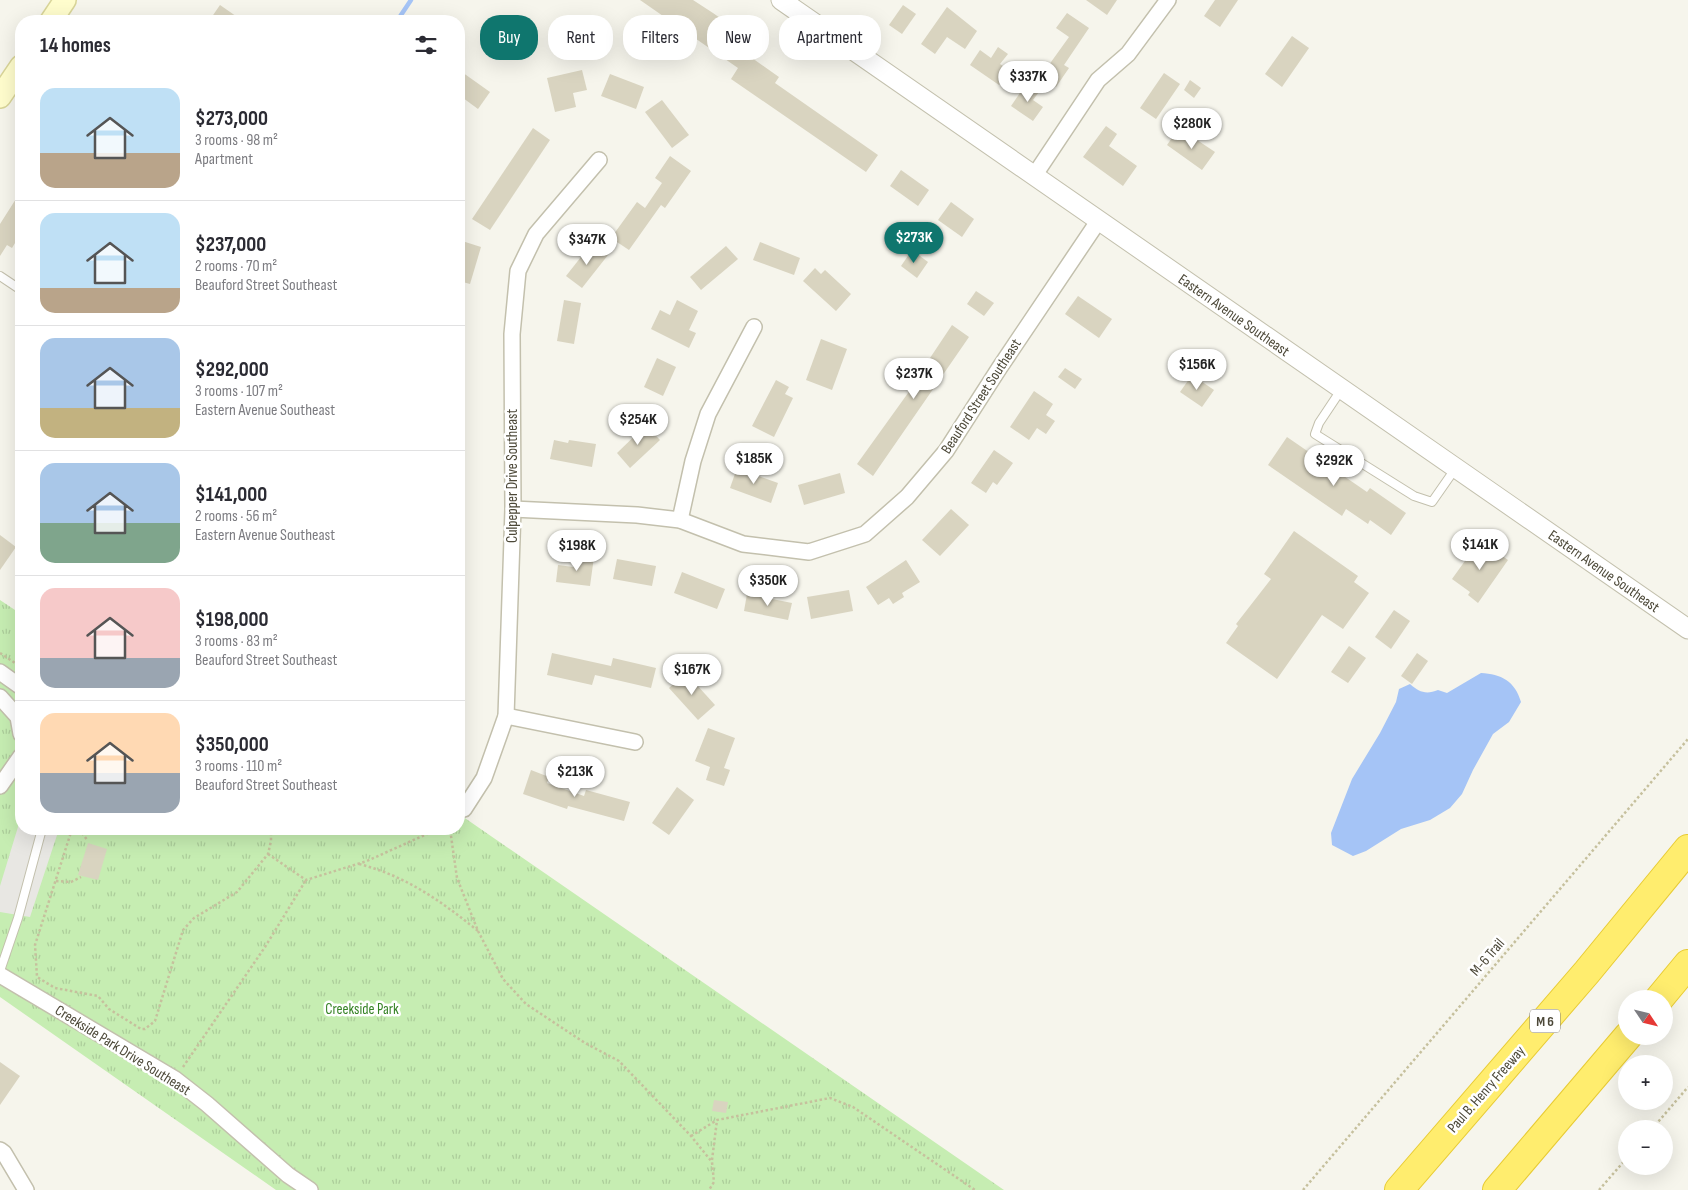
<!DOCTYPE html>
<meta charset="utf-8">
<style>
body{margin:0;font-family:"Sofia Sans Condensed",sans-serif;background:#f7f7f7;color:#2b2b33;height:100vh;display:flex;flex-direction:column;font-size:19px;white-space:nowrap}
*{box-sizing:border-box;margin:0}
p{font-size:16px;color:#7c7c81}
.icon{flex:none;width:28px;height:28px;fill:none;stroke:currentColor;stroke-width:2;stroke-linecap:round;stroke-linejoin:round}
.map{position:relative;flex:1;overflow:hidden}
.side{position:absolute;left:15px;top:15px;width:450px;height:820px;display:flex;flex-direction:column;background:#fff;border-radius:20px;box-shadow:0 5px 20px #0002}
.side>*{flex:none}
.guide{position:absolute;left:480px;top:15px;width:475px;height:45px;display:flex;gap:10px}
.needle{width:32px;rotate:125deg}
.tools{position:absolute;left:1618px;top:990px;display:grid;gap:10px}
.tools a{display:grid;place-items:center;width:55px;height:55px;border-radius:50%;background:#fff;box-shadow:0 5px 20px #0002;font-size:25px}
.price{position:absolute;translate:-50% -42px;padding:0 11px;border-radius:18px;background:#fff;color:#222;font-size:16px;line-height:32px;filter:drop-shadow(0 1px 2px #0008)}
.price::after{content:'';position:absolute;left:50%;top:30px;width:15px;height:11px;margin-left:-8px;background:inherit;clip-path:polygon(0 0,100% 0,50% 100%)}
.price.on{background:#0f766e;color:#fff}
ul{padding:0;list-style:none}
li{display:flex;align-items:center;gap:15px;height:125px;padding:0 25px}
li+li{border-top:1px solid #e1e1e2}
li span{display:grid;place-items:center;flex:none;width:140px;height:100px;border-radius:15px;color:#555}
li>.icon{margin-inline-start:auto}
span .icon{width:60px;height:60px;fill:#fffc;stroke-width:1}
li b{font-size:21px}
h2{display:flex;justify-content:space-between;align-items:center;height:60px;padding:0 25px;font-size:21px}
.tag{padding:0 18px;border-radius:20px;background:#fff;box-shadow:0 5px 20px #0002;font-size:18px;line-height:45px}
.tag.on{background:#0f766e;color:#fff}
.map>svg:first-child{display:block}
</style>
<div class="map">
<svg width="1688" height="1190" viewBox="0 0 1688 1190">
<defs>
<pattern id="park-tufts" width="24" height="20" patternUnits="userSpaceOnUse" patternTransform="scale(1.25)"><rect width="24" height="20" fill="#c6edb2"/><path d="M3 7l-1-3M5 7V3M7 7l1-3M15 17l-1-3M17 17v-4M19 17l1-3" fill="none" stroke="#accd9a"/></pattern>
</defs>
<rect width="100%" height="100%" fill="#f6f5ec"/>
<!-- park -->
<polygon fill="url(#park-tufts)" points="0,600 21,614 21,829 459,829 459,814 1004,1190 276,1190 0,997"/>
<!-- parking -->
<polygon fill="#e8e7e3" points="21,817 21,829 59,829 30,917 0,912 0,886"/>
<!-- water -->
<path fill="#a5c4f6" d="M1481,673C1501,674 1515,681 1521,702L1509,722L1493,734L1473,770L1462,794L1450,808L1430,820L1401,829L1366,851L1353,856L1332,845L1331,833L1352,779L1380,733L1396,702L1399,689L1410,684C1419,692 1426,695 1438,690L1447,693Z"/>
<g fill="none" stroke-linecap="round" stroke-linejoin="round">
<!-- stream -->
<polyline stroke="#a5c4f6" stroke-width="4.5" points="397,21 411,0"/>
</g>
<!-- building -->
<g fill="#d9d4c0">
<polygon points="640,0 693,0 713,13 746,36 738,48 779,77 775,83 878,155 866,172 731,79 738,68"/>
<polygon points="1086,0 1117,0 1107,15"/>
<polygon points="1215,0 1238,0 1220,27 1204,16"/>
<polygon points="220,5 243,21 209,21"/>
<polygon points="903,5 916,14 902,34 889,25"/>
<polygon points="947,7 977,31 965,49 947,37 935,54 921,44"/>
<polygon points="1067,13 1089,28 1064,65 1069,68 1056,87 1041,76 1069,37 1056,28"/>
<polygon points="1292,36 1309,48 1282,87 1265,74"/>
<polygon points="998,47 1008,54 1000,64 1009,70 999,85 970,65 980,50 991,58"/>
<polygon points="459,70 490,92 478,109 459,95"/>
<polygon points="582,70 587,90 573,93 576,107 555,112 547,78"/>
<polygon points="1164,73 1180,84 1156,119 1140,108"/>
<polygon points="610,74 644,87 636,109 601,96"/>
<polygon points="1190,80 1201,88 1194,98 1184,90"/>
<polygon points="1026,84 1039,92 1033,100 1043,107 1033,121 1011,106"/>
<polygon points="662,100 689,135 672,148 645,112"/>
<polygon points="1106,126 1117,134 1109,146 1137,166 1123,186 1083,157"/>
<polygon points="533,128 550,140 490,230 472,219"/>
<polygon points="1176,132 1185,139 1188,134 1215,152 1202,170 1167,145"/>
<polygon points="670,156 691,171 665,208 661,205 629,250 611,238 637,202 645,208 662,183 655,178"/>
<polygon points="901,170 929,190 918,206 890,186"/>
<polygon points="21,191 21,233 12,248 7,245 0,256 0,224"/>
<polygon points="951,202 974,219 962,237 938,220"/>
<polygon points="459,240 481,247 470,284 459,281"/>
<polygon points="760,242 800,258 794,275 753,260"/>
<polygon points="592,243 608,255 582,288 566,276"/>
<polygon points="726,246 738,259 701,290 690,277"/>
<polygon points="912,250 928,262 917,278 901,266"/>
<polygon points="815,268 821,274 825,270 851,294 836,311 803,281"/>
<polygon points="976,291 994,303 984,316 967,304"/>
<polygon points="1078,296 1112,319 1099,338 1065,314"/>
<polygon points="564,300 581,303 574,344 557,341"/>
<polygon points="677,300 698,311 689,330 696,333 689,348 651,329 660,310 670,315"/>
<polygon points="952,325 969,337 873,476 857,464 926,368 924,367"/>
<polygon points="821,339 847,349 832,390 806,380"/>
<polygon points="657,358 676,367 663,396 644,387"/>
<polygon points="1065,368 1082,379 1075,389 1058,377"/>
<polygon points="1192,375 1214,390 1202,407 1180,392"/>
<polygon points="776,380 789,387 785,394 793,398 774,437 752,426"/>
<polygon points="1034,391 1053,404 1046,415 1055,421 1046,434 1037,428 1029,440 1010,427"/>
<polygon points="646,425 660,440 630,468 617,453"/>
<polygon points="1287,437 1367,492 1370,488 1406,513 1391,535 1370,520 1368,524 1346,509 1342,516 1268,465"/>
<polygon points="554,440 568,443 569,440 596,444 592,467 550,459"/>
<polygon points="994,450 1013,463 997,485 993,482 986,493 971,483"/>
<polygon points="737,468 778,483 771,503 730,488"/>
<polygon points="840,473 845,493 804,505 798,485"/>
<polygon points="951,509 969,525 940,556 922,540"/>
<polygon points="1294,531 1358,576 1354,582 1369,593 1343,629 1322,615 1277,679 1226,643 1238,626 1236,624 1271,579 1264,574"/>
<polygon points="0,535 16,547 0,570"/>
<polygon points="1480,540 1508,560 1478,603 1468,595 1470,592 1452,579"/>
<polygon points="574,555 594,557 590,586 556,582 558,565 573,567"/>
<polygon points="617,559 656,566 652,586 613,579"/>
<polygon points="906,560 920,582 902,593 904,597 893,604 889,598 878,605 866,587"/>
<polygon points="682,572 725,589 717,609 674,593"/>
<polygon points="849,590 853,611 811,619 807,597"/>
<polygon points="747,594 792,603 788,620 744,611"/>
<polygon points="1394,610 1410,621 1391,649 1375,637"/>
<polygon points="1349,646 1366,658 1348,683 1331,672"/>
<polygon points="552,653 611,666 613,658 656,668 651,688 595,675 592,685 547,675"/>
<polygon points="1417,653 1428,661 1412,684 1401,676"/>
<polygon points="686,673 715,705 698,720 669,688"/>
<polygon points="708,728 735,738 724,768 730,770 724,786 706,780 710,767 695,761"/>
<polygon points="531,770 549,777 547,783 584,796 586,790 630,802 624,821 568,806 567,809 523,794"/>
<polygon points="677,787 694,800 669,835 652,823"/>
<polygon points="88,843 107,849 98,880 78,875"/>
<polygon points="0,1062 20,1076 0,1105"/>
<polygon points="714,1100 728,1102 726,1113 712,1111"/>
</g>
<g fill="none" stroke-linecap="round" stroke-linejoin="round">
<!-- service casing -->
<g stroke="#c3c0ad" stroke-width="10">
<g id="service">
<polyline points="0,276 21,290"/>
<polyline points="1341,390 1319,423 1315,434 1414,496 1432,502 1455,469"/>
<polyline points="0,971 18,918 42,829"/>
</g>
</g>
<!-- minor casing -->
<g stroke="#c3c0ad" stroke-width="18">
<g id="minor">
<polyline points="1034,176 1098,80 1128,54 1168,0"/>
<polyline points="513,509 637,515 680,520 743,544 809,552 865,534 907,497 946,451 1000,367 1099,220"/>
<polyline points="680,520 693,461 708,414 754,327"/>
<polyline points="0,672 21,687"/>
<polyline points="0,697 18,717 21,734"/>
<polyline points="506,716 635,742"/>
<polyline points="0,786 21,756"/>
<polyline points="464,809 484,778 506,716 513,509 512,334 518,271 536,234 599,160"/>
<polyline points="0,975 175,1079 207,1104 288,1175 310,1190"/>
<polyline points="0,1150 4,1153 26,1190"/>
</g>
</g>
<!-- tertiary casing -->
<g stroke="#c3c0ad" stroke-width="21">
<polyline id="tertiary" points="781,0 1688,629"/>
</g>
<!-- secondary casing -->
<g stroke="#d9d599" stroke-width="24">
<g id="secondary">
<polyline points="51,21 65,0"/>
<polyline points="0,97 21,66"/>
</g>
</g>
<!-- motorway casing -->
<g stroke="#e8cb34" stroke-width="30">
<g id="motorway">
<polyline points="1659,999 1688,964"/>
<polyline points="1399,1190 1587,972 1688,849"/>
<polyline points="1497,1190 1628,1036"/>
</g>
</g>
<!-- path -->
<g stroke="#c6c09d" stroke-width="2.5" stroke-dasharray="2.5 2.5" stroke-linecap="butt">
<polyline points="0,653 21,667"/>
<polyline points="72,829 35,945 37,977 55,988 98,996 109,1009 141,1029 145,1029 155,1021 183,930 194,918 237,892 268,854 271,841 271,829"/>
<polyline points="79,829 88,841"/>
<polyline points="268,854 306,880 367,861 438,829"/>
<path d="M359,864C406,876 441,901 478,931L457,878L450,829"/>
<polyline points="56,881 71,882 81,877"/>
<polyline points="478,931 503,979 526,1004 585,1043 619,1061 691,1136 712,1162 714,1182 709,1190"/>
<polyline points="183,1067 265,947 306,880"/>
<polyline points="1652,1129 1688,1087"/>
<polyline points="691,1136 717,1120 830,1098 853,1107 975,1190"/>
<polyline points="712,1160 717,1120"/>
<polyline points="1303,1190 1688,739"/>
<polyline points="1599,1190 1626,1159"/>
</g>
<!-- service -->
<use href="#service" stroke="#fff" stroke-width="8"/>
<!-- minor -->
<use href="#minor" stroke="#fff" stroke-width="15"/>
<!-- tertiary -->
<use href="#tertiary" stroke="#fff" stroke-width="19"/>
<!-- secondary -->
<use href="#secondary" stroke="#fffdcd" stroke-width="21"/>
<!-- motorway -->
<use href="#motorway" stroke="#ffed6e" stroke-width="28"/>
</g>
<g text-anchor="middle" stroke-width="5" stroke-linejoin="round" paint-order="stroke">
<!-- shield labels -->
<rect fill="#fff" stroke="#827f74" stroke-width="1" x="1530" y="1009.5" width="30" height="23" rx="4"/>
<g font-size="14" font-weight="bold" fill="#4c4838">
<text x="1545" y="1026">M 6</text>
</g>
<!-- street labels -->
<g font-size="15" fill="#4c4838" stroke="#fff">
<text transform="translate(1234 315) rotate(35)" y="5">Eastern Avenue Southeast</text>
<text transform="translate(981 396) rotate(-57)" y="5">Beauford Street Southeast</text>
<text transform="translate(512 476) rotate(-90)" y="5">Culpepper Drive Southeast</text>
<text transform="translate(1604 571) rotate(35)" y="5">Eastern Avenue Southeast</text>
<text transform="translate(1487 957) rotate(-49)" y="5">M-6 Trail</text>
<text transform="translate(123 1050) rotate(32)" y="5">Creekside Park Drive Southeast</text>
<text transform="translate(1486 1089) rotate(-49)" y="5">Paul B. Henry Freeway</text>
</g>
<!-- park labels -->
<g font-size="15" fill="#368326" stroke="#fff">
<text x="362" y="1014">Creekside Park</text>
</g>
</g>
</svg>
<div class="tools">
<a><svg class="needle" viewBox="-14 -14 28 28"><path d="M0-13l5 13h-10z" fill="#e53935"/><path d="M0 13l5-13h-10z" fill="#7c7c81"/></svg></a>
<a>+</a>
<a>−</a>
</div>
<b class="price" style="left:1028px;top:103px">$337K</b>
<b class="price" style="left:1192px;top:150px">$280K</b>
<b class="price on" style="left:914px;top:264px">$273K</b>
<b class="price" style="left:587px;top:266px">$347K</b>
<b class="price" style="left:1197px;top:391px">$156K</b>
<b class="price" style="left:914px;top:400px">$237K</b>
<b class="price" style="left:638px;top:446px">$254K</b>
<b class="price" style="left:754px;top:485px">$185K</b>
<b class="price" style="left:1334px;top:487px">$292K</b>
<b class="price" style="left:1480px;top:571px">$141K</b>
<b class="price" style="left:577px;top:572px">$198K</b>
<b class="price" style="left:768px;top:607px">$350K</b>
<b class="price" style="left:692px;top:696px">$167K</b>
<b class="price" style="left:575px;top:798px">$213K</b>
<div class="guide">
<a class="tag on">Buy</a>
<a class="tag">Rent</a>
<a class="tag">Filters</a>
<a class="tag">New</a>
<a class="tag">Apartment</a>
</div>
<section class="side">
<h2>14 homes<svg class="icon" aria-label="filters" viewBox="0 0 24 24"><path d="M4 7h16M4 17h16"/><circle cx="9" cy="7" r="2"/><circle cx="15" cy="17" r="2"/></svg></h2>
<ul>
<li><span style="background:linear-gradient(#bfe0f5 65%,#b9a48a 0)"><svg class="icon" aria-label="home" viewBox="0 0 24 24"><path d="M3 11l9-7 9 7M6 9v11h12V9"/></svg></span><div><b>$273,000</b><p>3 rooms · 98 m²</p><p>Apartment</p></div></li>
<li><span style="background:linear-gradient(#bfe0f5 75%,#b9a48a 0)"><svg class="icon" aria-label="home" viewBox="0 0 24 24"><path d="M3 11l9-7 9 7M6 9v11h12V9"/></svg></span><div><b>$237,000</b><p>2 rooms · 70 m²</p><p>Beauford Street Southeast</p></div></li>
<li><span style="background:linear-gradient(#a9c7e8 70%,#c2b280 0)"><svg class="icon" aria-label="home" viewBox="0 0 24 24"><path d="M3 11l9-7 9 7M6 9v11h12V9"/></svg></span><div><b>$292,000</b><p>3 rooms · 107 m²</p><p>Eastern Avenue Southeast</p></div></li>
<li><span style="background:linear-gradient(#a9c7e8 60%,#7fa58c 0)"><svg class="icon" aria-label="home" viewBox="0 0 24 24"><path d="M3 11l9-7 9 7M6 9v11h12V9"/></svg></span><div><b>$141,000</b><p>2 rooms · 56 m²</p><p>Eastern Avenue Southeast</p></div></li>
<li><span style="background:linear-gradient(#f6c9c9 70%,#9aa5b1 0)"><svg class="icon" aria-label="home" viewBox="0 0 24 24"><path d="M3 11l9-7 9 7M6 9v11h12V9"/></svg></span><div><b>$198,000</b><p>3 rooms · 83 m²</p><p>Beauford Street Southeast</p></div></li>
<li><span style="background:linear-gradient(#ffd9b3 60%,#9aa5b1 0)"><svg class="icon" aria-label="home" viewBox="0 0 24 24"><path d="M3 11l9-7 9 7M6 9v11h12V9"/></svg></span><div><b>$350,000</b><p>3 rooms · 110 m²</p><p>Beauford Street Southeast</p></div></li>
</ul>
</section>
</div>
